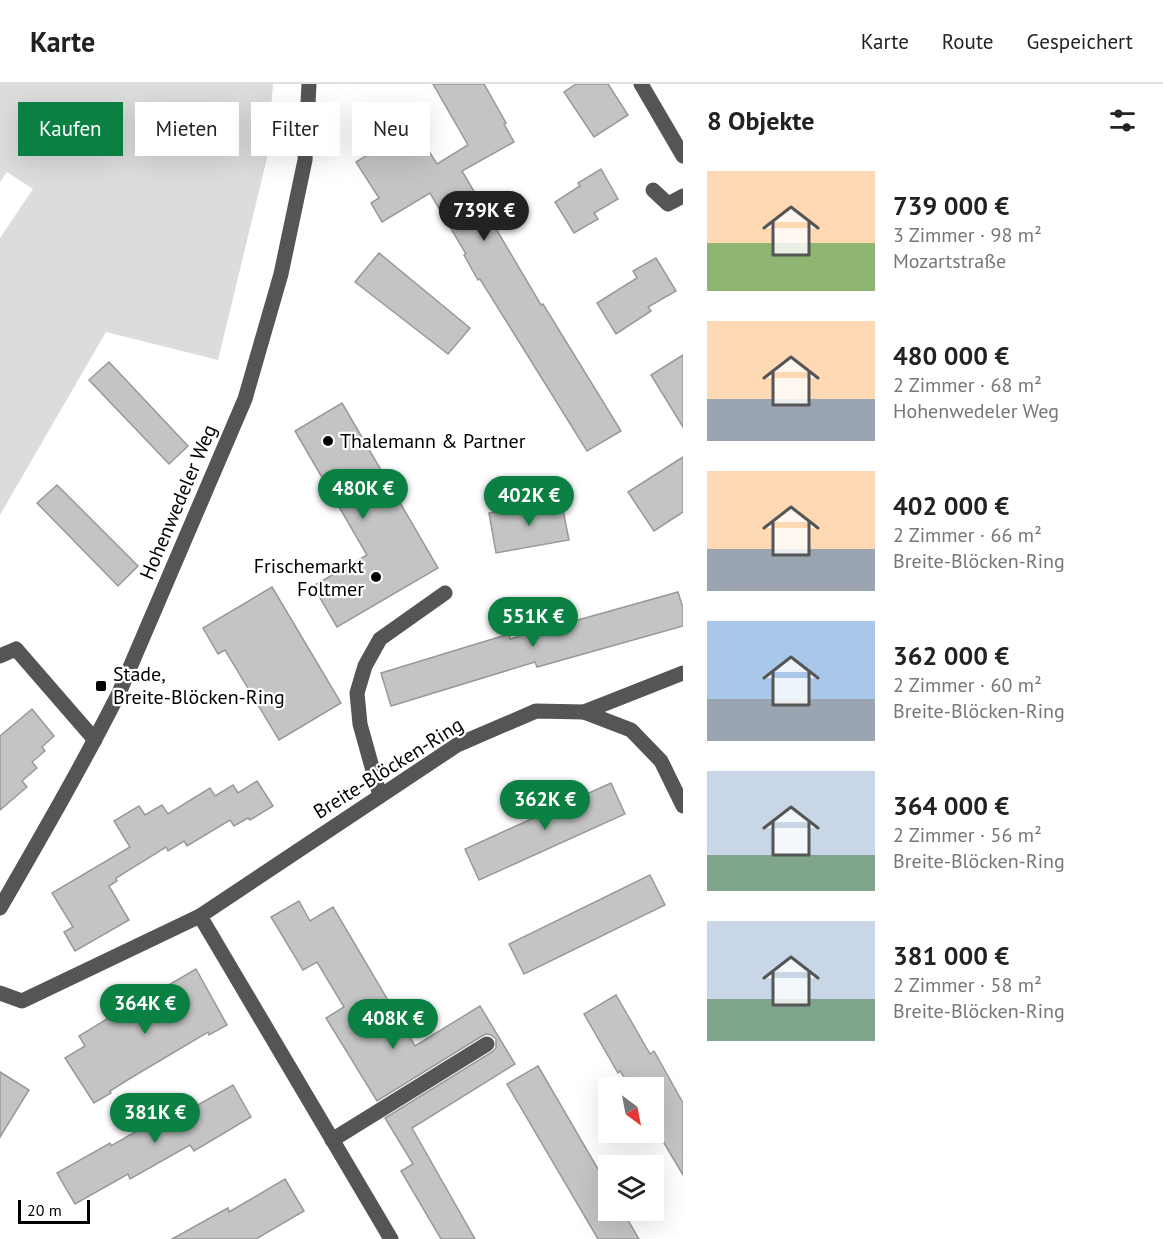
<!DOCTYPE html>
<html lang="de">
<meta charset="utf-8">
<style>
body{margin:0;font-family:"PT Sans",sans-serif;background:#f6f6f6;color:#222;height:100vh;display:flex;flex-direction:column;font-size:22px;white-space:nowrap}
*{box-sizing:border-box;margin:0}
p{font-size:20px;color:#767676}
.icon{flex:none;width:33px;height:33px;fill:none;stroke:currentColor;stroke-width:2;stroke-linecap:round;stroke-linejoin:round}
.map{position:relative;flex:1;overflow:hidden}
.drawer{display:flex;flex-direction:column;background:#fff;width:480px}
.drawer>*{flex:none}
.guide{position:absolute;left:18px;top:18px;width:570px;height:54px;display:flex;gap:12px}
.needle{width:39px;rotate:148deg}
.fabs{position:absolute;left:598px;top:993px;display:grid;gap:12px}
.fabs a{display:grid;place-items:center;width:66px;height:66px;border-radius:0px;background:#fff;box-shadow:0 6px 24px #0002;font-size:30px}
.scale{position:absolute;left:18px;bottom:15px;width:72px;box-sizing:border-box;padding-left:6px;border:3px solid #000;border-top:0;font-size:16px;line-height:21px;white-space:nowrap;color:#000;-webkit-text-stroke:4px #fff;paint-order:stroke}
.price{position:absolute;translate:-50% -51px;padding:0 14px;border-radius:21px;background:#0b8043;color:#fff;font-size:20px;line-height:39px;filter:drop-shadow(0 2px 3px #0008)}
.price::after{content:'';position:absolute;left:50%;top:36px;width:18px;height:14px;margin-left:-9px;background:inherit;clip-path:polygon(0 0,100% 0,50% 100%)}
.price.on{background:#222;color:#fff}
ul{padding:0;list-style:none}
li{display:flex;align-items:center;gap:18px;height:150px;padding:0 24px}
li span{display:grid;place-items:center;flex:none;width:168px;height:120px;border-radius:0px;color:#555}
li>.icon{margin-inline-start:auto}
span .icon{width:72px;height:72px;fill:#fffc;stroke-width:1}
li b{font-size:26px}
h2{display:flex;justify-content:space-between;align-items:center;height:72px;padding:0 24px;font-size:26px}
.tag{padding:0 21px;border-radius:0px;background:#fff;box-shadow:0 6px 24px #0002;font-size:21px;line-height:54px}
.tag.on{background:#0b8043;color:#fff}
header{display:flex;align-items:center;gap:36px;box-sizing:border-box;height:84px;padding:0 30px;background:#fff;border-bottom:2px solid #e0e0e0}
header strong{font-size:28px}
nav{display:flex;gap:33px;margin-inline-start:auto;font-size:21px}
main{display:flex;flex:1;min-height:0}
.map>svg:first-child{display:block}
</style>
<header>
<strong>Karte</strong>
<nav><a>Karte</a><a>Route</a><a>Gespeichert</a></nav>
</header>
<main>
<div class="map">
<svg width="683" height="1155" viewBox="0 0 683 1155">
<rect width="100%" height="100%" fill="#fff"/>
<!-- green -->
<polygon fill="#dcdcdc" points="0,0 273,0 267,74 218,276 106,248 0,431 0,154 33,105 7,88 0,98"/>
<!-- building -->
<g fill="#c4c4c4" stroke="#999" stroke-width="1.5">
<polygon points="433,0 484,0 506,39 504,40 514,58 462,87 541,221 543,220 621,347 587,367 480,195 478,196 464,171 466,170 430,109 382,138 371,119 379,114 356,78 369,70 355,49 373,38 386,59 413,42 437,80 468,61"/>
<polygon points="576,0 608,0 628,31 594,53 564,8"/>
<polygon points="601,85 618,115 594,129 598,135 574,149 555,118 580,102 578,99"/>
<polygon points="379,169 470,244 448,270 355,198"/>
<polygon points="656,174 676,207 648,223 651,227 616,250 597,219 637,194 633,187"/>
<polygon points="683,271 683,343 651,291"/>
<polygon points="109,278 188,362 169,380 89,296"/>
<polygon points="342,319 438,484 337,543 313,502 367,471 295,347"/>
<polygon points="683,373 683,428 654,447 628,408"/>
<polygon points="57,401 138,482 118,502 37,419"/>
<polygon points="561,416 569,456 496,469 489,429"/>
<polygon points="272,503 341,619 279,656 225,566 218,570 203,544"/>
<polygon points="678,508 683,524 683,542 537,583 535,578 391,622 381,589 509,550 510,555"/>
<polygon points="32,625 54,652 42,663 45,667 32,678 37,684 22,697 27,703 0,726 0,652"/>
<polygon points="257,697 273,722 250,736 248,734 234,742 230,736 187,762 184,757 168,767 166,763 116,794 117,797 109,802 129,836 75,867 64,848 73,843 52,809 130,763 114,737 139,722 145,731 162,721 168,730 210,704 215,712 233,701 238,709"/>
<polygon points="611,699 625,730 479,796 465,765"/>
<polygon points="650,791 665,821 524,890 509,860"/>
<polygon points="299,817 310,837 333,823 415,962 480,922 515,980 412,1044 475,1155 441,1155 401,1087 413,1080 385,1034 492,968 496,964 496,955 491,951 486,950 482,952 377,1017 326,934 344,923 317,878 303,886 271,833"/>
<polygon points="196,885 227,941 209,951 208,948 129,995 110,1007 111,1009 94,1019 65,974 85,962 79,952 153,907 155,909"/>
<polygon points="616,911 650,970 654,967 683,1019 683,1091 654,1042 654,1004 631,1004 620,987 618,989 584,930"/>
<polygon points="538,982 609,1104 609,1126 622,1126 639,1155 598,1155 507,1000"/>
<polygon points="0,988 29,1006 0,1053"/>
<polygon points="233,1001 251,1033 194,1067 190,1061 130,1095 128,1090 75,1120 57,1089 110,1059 111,1062 171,1027 175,1034"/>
<polygon points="285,1095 304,1127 256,1155 172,1155 228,1124 229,1128"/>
</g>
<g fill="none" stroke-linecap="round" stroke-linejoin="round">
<!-- minor -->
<g stroke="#555" stroke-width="15">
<polyline points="641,0 683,72"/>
<polyline points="653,106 668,120 683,112"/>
<polyline points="0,572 16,565 95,656"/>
<polyline points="584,628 683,589"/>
<polyline points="380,712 360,640 357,609 365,582 380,555 445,509"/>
<path d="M0,824C41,753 82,682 119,609L245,315L281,190L305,76L309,0"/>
<polyline points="200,832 391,1155"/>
<polyline points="0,909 22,917 200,832 457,661 536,627 584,628 631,646 661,677 683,722"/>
<polyline points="332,1056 487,960"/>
</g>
</g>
<!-- markers -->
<g fill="#000" stroke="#fff" stroke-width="2">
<circle cx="328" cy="357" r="6"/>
<circle cx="376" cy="493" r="6"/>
<rect x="95" y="596" width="12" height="12" rx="3"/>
</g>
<g text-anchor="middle" stroke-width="4.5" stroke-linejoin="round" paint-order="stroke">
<!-- poi labels -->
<g font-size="20" fill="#000" stroke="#fff" text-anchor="start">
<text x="340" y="364">Thalemann &amp; Partner</text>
<text x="364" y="489" text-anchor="end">Frischemarkt<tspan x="364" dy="23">Foltmer</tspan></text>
<text x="113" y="597">Stade,<tspan x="113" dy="23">Breite-Blöcken-Ring</tspan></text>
</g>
<!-- street labels -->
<g font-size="20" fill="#000" stroke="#fff">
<text transform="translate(178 418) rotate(-67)" y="7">Hohenwedeler Weg</text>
<text transform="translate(388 684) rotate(-32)" y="7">Breite-Blöcken-Ring</text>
</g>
</g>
</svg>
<div class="fabs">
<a><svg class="needle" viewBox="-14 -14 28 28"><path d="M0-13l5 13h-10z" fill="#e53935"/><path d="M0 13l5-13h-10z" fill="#767676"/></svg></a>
<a><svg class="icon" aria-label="layers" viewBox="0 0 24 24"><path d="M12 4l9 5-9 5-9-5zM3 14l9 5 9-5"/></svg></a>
</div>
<div class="scale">20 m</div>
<b class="price on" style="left:484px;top:158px">739K €</b>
<b class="price" style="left:363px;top:436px">480K €</b>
<b class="price" style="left:529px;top:443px">402K €</b>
<b class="price" style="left:533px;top:564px">551K €</b>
<b class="price" style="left:545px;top:747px">362K €</b>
<b class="price" style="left:145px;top:951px">364K €</b>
<b class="price" style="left:393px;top:966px">408K €</b>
<b class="price" style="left:155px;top:1060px">381K €</b>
<div class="guide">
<a class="tag on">Kaufen</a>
<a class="tag">Mieten</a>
<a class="tag">Filter</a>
<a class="tag">Neu</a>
</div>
</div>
<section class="drawer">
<h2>8 Objekte<svg class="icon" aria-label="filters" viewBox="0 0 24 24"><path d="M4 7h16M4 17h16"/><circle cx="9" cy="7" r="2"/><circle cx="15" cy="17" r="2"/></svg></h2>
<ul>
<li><span style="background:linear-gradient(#ffd9b3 60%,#8fb573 0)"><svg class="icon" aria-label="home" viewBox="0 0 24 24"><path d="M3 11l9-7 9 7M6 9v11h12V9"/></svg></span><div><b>739 000 €</b><p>3 Zimmer · 98 m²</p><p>Mozartstraße</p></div></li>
<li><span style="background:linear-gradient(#ffd9b3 65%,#9aa5b1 0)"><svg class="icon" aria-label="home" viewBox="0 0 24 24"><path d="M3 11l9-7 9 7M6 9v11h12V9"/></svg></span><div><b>480 000 €</b><p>2 Zimmer · 68 m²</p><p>Hohenwedeler Weg</p></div></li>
<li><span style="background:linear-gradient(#ffd9b3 65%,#9aa5b1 0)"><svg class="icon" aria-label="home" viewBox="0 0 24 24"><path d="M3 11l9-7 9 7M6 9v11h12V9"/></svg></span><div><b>402 000 €</b><p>2 Zimmer · 66 m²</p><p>Breite-Blöcken-Ring</p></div></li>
<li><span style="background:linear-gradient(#a9c7e8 65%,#9aa5b1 0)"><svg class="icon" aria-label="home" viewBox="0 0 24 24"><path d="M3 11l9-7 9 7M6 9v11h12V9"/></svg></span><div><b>362 000 €</b><p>2 Zimmer · 60 m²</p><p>Breite-Blöcken-Ring</p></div></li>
<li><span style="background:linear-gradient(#c9d6e8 70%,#7fa58c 0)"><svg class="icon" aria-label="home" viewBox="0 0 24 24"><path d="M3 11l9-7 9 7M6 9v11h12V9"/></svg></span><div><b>364 000 €</b><p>2 Zimmer · 56 m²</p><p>Breite-Blöcken-Ring</p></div></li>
<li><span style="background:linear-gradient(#c9d6e8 65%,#7fa58c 0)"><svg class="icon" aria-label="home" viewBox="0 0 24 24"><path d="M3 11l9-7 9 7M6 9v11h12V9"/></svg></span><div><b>381 000 €</b><p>2 Zimmer · 58 m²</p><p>Breite-Blöcken-Ring</p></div></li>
</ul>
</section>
</main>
